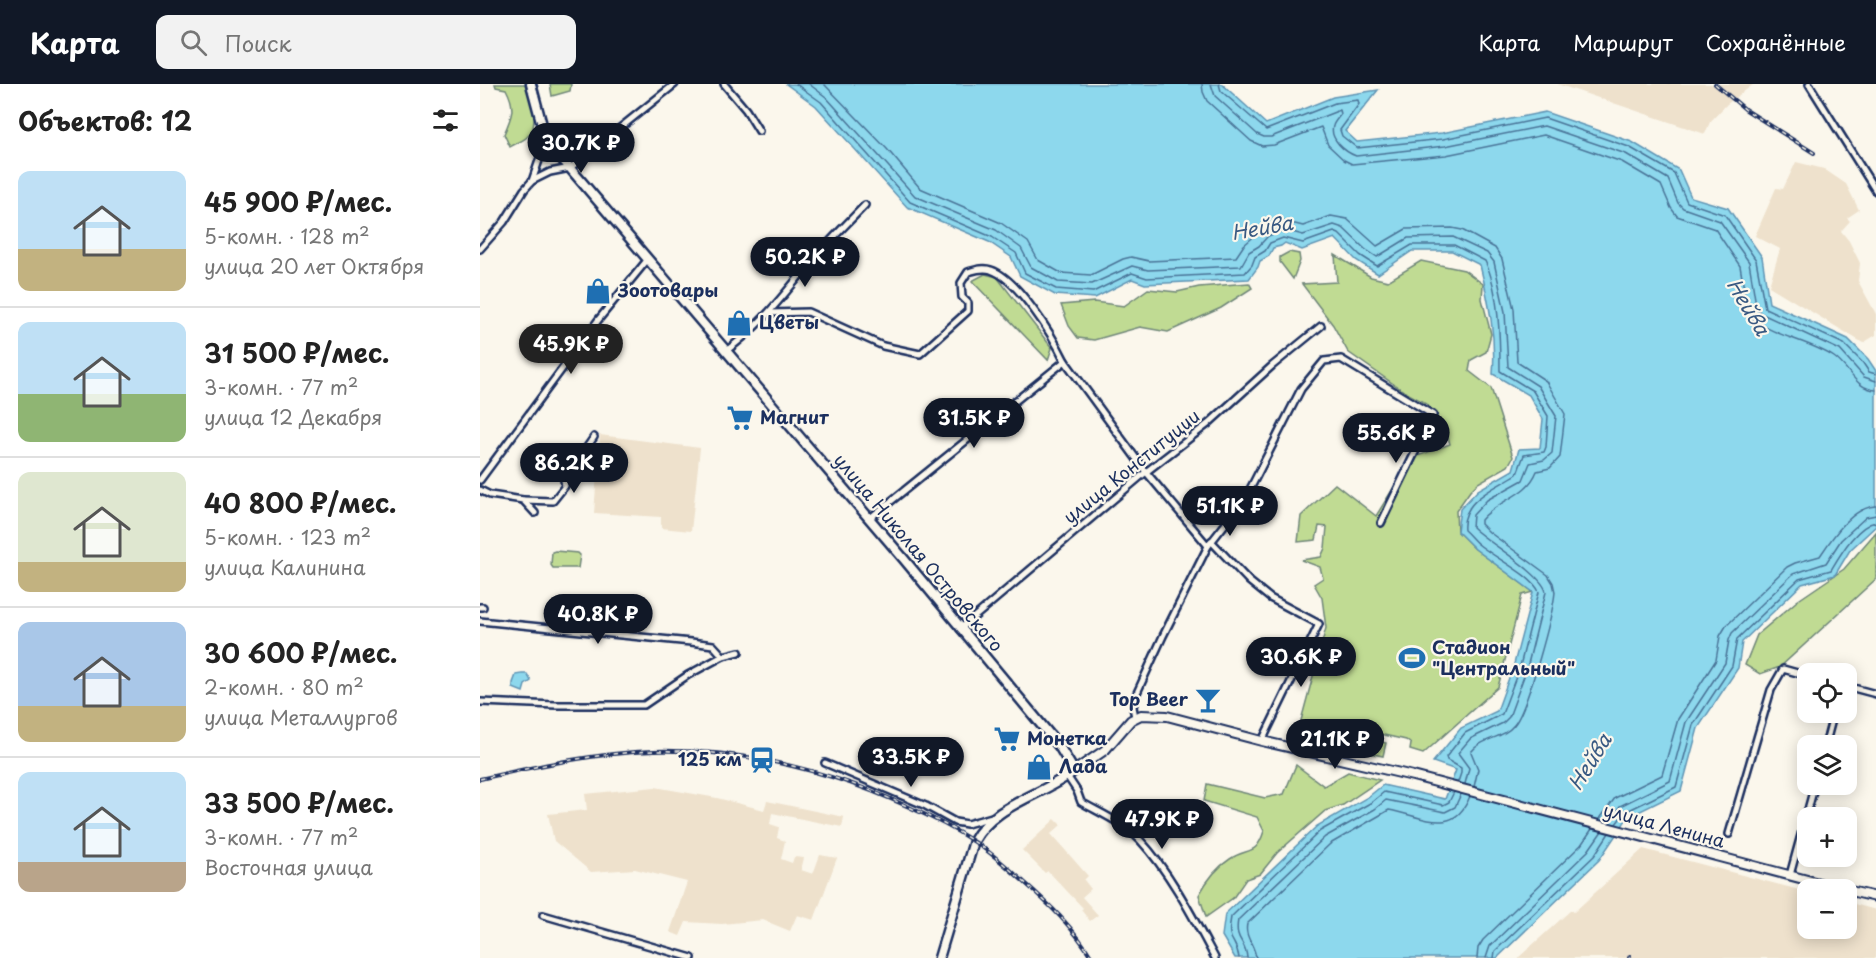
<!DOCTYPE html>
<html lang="ru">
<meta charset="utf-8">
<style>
body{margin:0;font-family:"Playpen Sans",sans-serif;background:#f2f2f2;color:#222;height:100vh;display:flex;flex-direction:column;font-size:22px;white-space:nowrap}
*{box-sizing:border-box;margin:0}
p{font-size:20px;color:#767676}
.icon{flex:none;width:33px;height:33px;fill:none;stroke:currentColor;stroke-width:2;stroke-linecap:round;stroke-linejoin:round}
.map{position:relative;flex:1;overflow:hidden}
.sheet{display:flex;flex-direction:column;background:#fff;width:480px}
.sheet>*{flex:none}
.controls{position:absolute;left:1317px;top:579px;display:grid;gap:12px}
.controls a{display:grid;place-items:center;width:60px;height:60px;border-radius:12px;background:#fff;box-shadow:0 3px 15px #0003;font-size:30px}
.price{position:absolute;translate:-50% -51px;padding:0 14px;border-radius:21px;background:#111827;color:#fff;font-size:20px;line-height:39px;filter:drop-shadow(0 2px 3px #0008)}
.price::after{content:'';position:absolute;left:50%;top:36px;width:18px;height:14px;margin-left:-9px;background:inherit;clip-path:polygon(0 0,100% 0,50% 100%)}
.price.current{background:#222;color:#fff}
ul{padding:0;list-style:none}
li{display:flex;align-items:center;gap:18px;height:150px;padding:0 18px}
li+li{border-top:2px solid #e0e0e0}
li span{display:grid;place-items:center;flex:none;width:168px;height:120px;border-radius:12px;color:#555}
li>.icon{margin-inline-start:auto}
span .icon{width:72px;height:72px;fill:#fffc;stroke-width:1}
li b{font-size:26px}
h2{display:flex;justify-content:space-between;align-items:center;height:72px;padding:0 18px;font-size:26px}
header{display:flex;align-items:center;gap:36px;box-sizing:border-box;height:84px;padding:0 30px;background:#111827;color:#fff}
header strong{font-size:28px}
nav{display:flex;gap:33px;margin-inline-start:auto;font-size:21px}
.search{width:420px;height:54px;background:#f2f2f2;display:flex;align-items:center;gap:15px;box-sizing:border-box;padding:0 21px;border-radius:12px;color:#767676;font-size:22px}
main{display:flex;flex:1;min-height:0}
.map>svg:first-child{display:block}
</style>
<header>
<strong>Карта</strong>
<div class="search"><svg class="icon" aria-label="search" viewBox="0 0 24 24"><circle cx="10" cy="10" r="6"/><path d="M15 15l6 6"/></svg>Поиск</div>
<nav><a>Карта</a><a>Маршрут</a><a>Сохранённые</a></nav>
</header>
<main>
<section class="sheet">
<h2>Объектов: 12<svg class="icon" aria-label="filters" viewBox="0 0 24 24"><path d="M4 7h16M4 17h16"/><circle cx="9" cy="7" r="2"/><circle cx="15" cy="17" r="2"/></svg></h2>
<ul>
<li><span style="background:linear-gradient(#bfe0f5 65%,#c2b280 0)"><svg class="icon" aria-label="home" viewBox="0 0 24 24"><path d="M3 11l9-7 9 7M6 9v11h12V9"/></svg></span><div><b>45 900 ₽/мес.</b><p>5-комн. · 128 m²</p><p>улица 20 лет Октября</p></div></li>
<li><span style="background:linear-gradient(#bfe0f5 60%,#8fb573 0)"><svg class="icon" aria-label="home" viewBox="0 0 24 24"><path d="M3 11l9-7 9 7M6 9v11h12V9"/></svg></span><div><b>31 500 ₽/мес.</b><p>3-комн. · 77 m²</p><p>улица 12 Декабря</p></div></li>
<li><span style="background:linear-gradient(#dfe7d0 75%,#c2b280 0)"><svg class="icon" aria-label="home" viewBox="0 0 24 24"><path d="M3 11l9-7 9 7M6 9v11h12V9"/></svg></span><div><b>40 800 ₽/мес.</b><p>5-комн. · 123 m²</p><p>улица Калинина</p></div></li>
<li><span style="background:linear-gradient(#a9c7e8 70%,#c2b280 0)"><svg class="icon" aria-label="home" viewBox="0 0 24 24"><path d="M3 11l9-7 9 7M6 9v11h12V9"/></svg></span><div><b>30 600 ₽/мес.</b><p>2-комн. · 80 m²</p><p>улица Металлургов</p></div></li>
<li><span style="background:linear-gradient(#bfe0f5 75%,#b9a48a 0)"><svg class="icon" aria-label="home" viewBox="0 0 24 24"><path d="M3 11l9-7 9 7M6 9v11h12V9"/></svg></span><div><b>33 500 ₽/мес.</b><p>3-комн. · 77 m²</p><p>Восточная улица</p></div></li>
</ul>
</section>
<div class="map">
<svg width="1396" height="874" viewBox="0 0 1396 874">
<rect width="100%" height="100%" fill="#fbf7ec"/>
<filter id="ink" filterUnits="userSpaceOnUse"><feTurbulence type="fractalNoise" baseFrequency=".0167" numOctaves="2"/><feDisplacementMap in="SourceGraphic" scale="12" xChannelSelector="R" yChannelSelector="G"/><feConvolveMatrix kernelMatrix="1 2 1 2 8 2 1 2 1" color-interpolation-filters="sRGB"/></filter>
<g filter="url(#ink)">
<!-- built -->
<g fill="#eee1cc">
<polygon points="1077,0 1274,0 1247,20 1230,38 1225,50"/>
<polygon points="1316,78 1344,85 1366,100 1379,126 1367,134 1370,137 1361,147 1369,157 1380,179 1378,197 1396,230 1396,251 1383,259 1289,202 1300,165 1275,152 1296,104 1303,105"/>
<polygon points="120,351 220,364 211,447 181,444 181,433 114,429"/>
<polygon points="175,703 237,714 284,726 287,717 364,733 362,743 292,729 290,740 299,743 297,754 305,757 301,775 312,779 314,773 324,774 321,786 333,790 340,771 357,774 334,836 317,831 310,847 283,836 242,840 206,838 200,852 190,848 207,798 155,785 111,788 74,757 68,730 107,726 105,710"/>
<polygon points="575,735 581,741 571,750 608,792 604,796 611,805 602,813 618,831 610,837 601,826 603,824 568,787 565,789 542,766"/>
<polygon points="1163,765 1327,808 1328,844 1366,844 1367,818 1396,826 1396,874 1038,874 1091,826 1094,828"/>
</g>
<!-- green -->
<g fill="#c0db93" stroke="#6e8578" stroke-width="1.5">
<path d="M15,0H46C50,14 61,41 47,53C43,57 36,59 30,63L24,50C32,32 36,24 26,5L16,3Z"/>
<polygon points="70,0 91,0 90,7 72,12"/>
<polygon points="809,168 819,170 820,177 813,195 800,178 800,173"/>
<polygon points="855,171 891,193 908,197 941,177 984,186 1003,200 1002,215 1011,250 1006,268 991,276 989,287 1011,304 1033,373 1028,382 998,399 990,407 976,427 977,447 995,465 1053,508 1042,511 1018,603 943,670 930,666 931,660 926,656 869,643 864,646 861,654 819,644 846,544 842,514 834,500 843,494 840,483 821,476 841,473 845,464 847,443 839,442 836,456 818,458 821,432 855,400 896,432 932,374 970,360 966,346 947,320 925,308 868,268 853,241 822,200 857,198"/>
<polygon points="505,190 517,193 572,264 568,276 492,197"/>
<polygon points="769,199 772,204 741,224 688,248 660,243 614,256 598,254 589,242 581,221 614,218 644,222 668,205 697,208 719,203"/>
<polygon points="1396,448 1396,495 1300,583 1280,590 1265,581 1277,551 1317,517 1364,485"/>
<polygon points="75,467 98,469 100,471 98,484 73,484 71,481 72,468"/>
<polygon points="881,653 906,659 903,672 874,666 878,654"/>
<path d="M816,681L844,702L868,688L900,696L863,721L845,727L797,769L780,790L766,795L753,814L726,833L719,811C727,796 736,784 750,775C768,763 776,773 784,747L777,733L724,717L727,700L785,714L804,710Z"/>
</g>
<!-- water -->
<g fill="#8dd8ed" stroke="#5f94b4" stroke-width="1.5">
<path d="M306,0H742L786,40L853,13L898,6L865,47L877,58L962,49L1065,28L1152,58L1199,86L1211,113L1248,124L1282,173L1289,219L1368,255L1388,275L1396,287V442L1370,466L1355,491L1322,500L1262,558L1258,584L1218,644L1201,707L1148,733L1119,776L1017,874H755L742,852L745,830L837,742L888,713L903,701L965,715L976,686L953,678L981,644L1017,627L1034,580L1053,508L995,465L977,447L980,425L998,406L1033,386L1039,365L1060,364L1063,335L1049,311L1013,290C1016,252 1009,218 1000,181L972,167H932L898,190L876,176L855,154L822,166L805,159L801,162L793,164L789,172L780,177L778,183L769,195L665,200L652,195L615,214L575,211L540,192L531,173L509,158L427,123L336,22Z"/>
<polygon points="42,590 47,590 51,597 45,601 43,608 33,604 33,599 36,591"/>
</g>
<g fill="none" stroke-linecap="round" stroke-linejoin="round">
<!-- shore -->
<g stroke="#497397" stroke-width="1.5">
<path d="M316,0L341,18L430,118L512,153L536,169L545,189L576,205L613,208L652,189L667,194L765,189L772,181L775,173L785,167L790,159L803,154L823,159L854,148L859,150L880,171L897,182L932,161H974L1005,177C1019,206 1020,255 1020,287L1053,307L1068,332L1066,363L1064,368L1044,371L1037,390C1016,404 981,415 984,446C989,450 993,456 998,460C1012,472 1053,492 1059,508L1040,582L1022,630L985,649L966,673L967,676L981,684V689L978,698"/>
<path d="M329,0L346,13L435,112L516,146L541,164L551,183L578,198L612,200L652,182L668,186L761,182L769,168L779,162L788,152L805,146L823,151L854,141L863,144L885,165L897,173L928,154L973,153L1007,169L1014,178L1025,228L1028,283L1058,302L1076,332L1072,369L1064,376L1050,379L1043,396L1007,416L993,431L992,443C1008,459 1063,490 1066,508L1047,584L1029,633L1023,639L990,655L978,669L989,684L985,700"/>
<path d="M344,0L407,65L440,104L521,139L548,158L558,176L581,189L611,191L643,175L651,173L669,177L756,173L764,161L784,144L803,137L823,142L851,132L867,135L897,162L926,145L972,144L982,146L1015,164L1022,175L1034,225L1037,278L1066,297L1085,330L1080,373L1070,384L1057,387C1047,413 1018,415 1001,436V440L1009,448L1068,491L1073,499L1075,508C1073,530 1047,627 1034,641C1023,655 1001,654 991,668L998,685L994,703"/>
<path d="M722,0L723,8L727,17L771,57L782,62L794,61L841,43L848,61L864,76L872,80L966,71L1064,51L1142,78L1181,101L1191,124L1197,132L1235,145L1260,182L1267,223L1274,236C1297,253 1330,257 1354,273C1370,284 1375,305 1396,306"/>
<path d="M731,0L735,12L777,50L784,53H791L860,26L861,30C858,34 854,38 853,42C849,55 865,68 876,72L965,62L1064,42L1146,70L1188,95L1198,119L1203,124L1240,137L1269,178L1276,221L1280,229L1360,266L1384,293L1396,297"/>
<polyline points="739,0 741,7 786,46 855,19 878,16 879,20 860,46 862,52 877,64 963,55 1065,34 1149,63 1194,89 1207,118 1245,131 1276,176 1285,224 1364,260 1383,279 1389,288 1396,290"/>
<path d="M1119,736L1135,714L1182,691L1198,635L1236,576L1240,552L1246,542L1307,483L1315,479L1340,472C1352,454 1372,423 1396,422"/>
<polyline points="1128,738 1140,722 1190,697 1206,638 1245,579 1249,556 1252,549 1313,490 1346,479 1361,456 1386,433 1396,431"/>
<path d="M1136,740L1145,728L1196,703L1213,641L1252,582L1257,555L1319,495L1351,486C1360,471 1377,441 1396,438"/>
<path d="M759,874C756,853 746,860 751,833L840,747L892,718L904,708L963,721L969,718L974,708"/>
<path d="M767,874C766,856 754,857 758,836L845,753L895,725L906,716L965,728L975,723L981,710"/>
<path d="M776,874C775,861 764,853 767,840L850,760L909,726C942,732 974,754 990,712"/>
<polyline points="997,874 998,864 1003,856 1101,761 1112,745"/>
<polyline points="1006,874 1010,862 1108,767 1122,747"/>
<polyline points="1014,874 1015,867 1114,772 1129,749"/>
</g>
<!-- street casing -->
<g stroke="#1b2f5e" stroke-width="10">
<g id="street">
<polyline points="244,0 266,26 279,47"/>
<polyline points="1329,0 1396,107"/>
<polyline points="52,97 66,56"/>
<polyline points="0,165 24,138 44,106 52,97 70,88 90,84 195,0"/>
<path d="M290,229L328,228L403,262L440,270L488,227V219L482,213L481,199L488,188C495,186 503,183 511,186C537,194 573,252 585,277L666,388L728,462"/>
<path d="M246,267C281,241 300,215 327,183C345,161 366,141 385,121"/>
<polyline points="0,396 119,235 168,175"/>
<polyline points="0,406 10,411 43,416 55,429"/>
<polyline points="43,416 73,417 85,402 84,396 114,353"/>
<polyline points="389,435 585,277"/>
<polyline points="731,457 769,497 790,514 839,540 782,657"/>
<polyline points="0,523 3,523"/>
<polyline points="0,537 211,558 233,561 243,572"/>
<polyline points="480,545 666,388 728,340 792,282 841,242"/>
<polyline points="1366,602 1396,610"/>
<polyline points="0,618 76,621 164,621 208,591 243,572 259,568"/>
<polyline points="655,633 653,623 656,611 683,552 728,462 765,415 821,305 844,277 861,275 953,331 901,439"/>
<polyline points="1345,662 1354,628"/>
<polyline points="345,679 446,722 475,738 487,740 512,733"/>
<path d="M587,692L597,707L601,718C620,729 644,739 660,756C690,788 714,835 735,874"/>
<polyline points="1249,750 1291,606 1303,585 1328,592"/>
<polyline points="1310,791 1335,700"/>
<polyline points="63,831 212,874"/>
</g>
</g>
<!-- secondary casing -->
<g stroke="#1b2f5e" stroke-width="12">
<g id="secondary">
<polyline points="594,687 625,666 651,636 661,631 687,632 782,657 933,692 1365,806"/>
<polyline points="1366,806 1396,813"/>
</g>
</g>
<!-- primary casing -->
<g stroke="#1b2f5e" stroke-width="13">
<path id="primary" d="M51,0L66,56L423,474L579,662L594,687C562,712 514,720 494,757L459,874"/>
</g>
<!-- street -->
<use href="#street" stroke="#fbf7ec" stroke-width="5"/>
<!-- secondary -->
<use href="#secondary" stroke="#fbf7ec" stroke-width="8"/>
<!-- primary -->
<use href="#primary" stroke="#fbf7ec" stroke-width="8"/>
<!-- rail casing -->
<g stroke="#1b2f5e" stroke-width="4">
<g id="rail">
<polyline points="1235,0 1266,26 1334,69"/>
<path d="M0,695C58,682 115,669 174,667C264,665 349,686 429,723C451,733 473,744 493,757C511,768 527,783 543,797C569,820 594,844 612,874"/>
<polyline points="1149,874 1150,872"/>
</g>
</g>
<!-- rail -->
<use href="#rail" stroke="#fbf7ec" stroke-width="1.5" stroke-dasharray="4.5" stroke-linecap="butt"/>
</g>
</g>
<!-- icons -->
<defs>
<g id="shop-bare" transform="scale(2.07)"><path d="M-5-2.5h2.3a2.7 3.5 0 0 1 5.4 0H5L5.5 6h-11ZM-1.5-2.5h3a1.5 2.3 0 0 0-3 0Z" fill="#1f6fb2" stroke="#fbf7ec" stroke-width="2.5" paint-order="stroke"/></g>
<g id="supermarket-bare" transform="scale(2.07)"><path d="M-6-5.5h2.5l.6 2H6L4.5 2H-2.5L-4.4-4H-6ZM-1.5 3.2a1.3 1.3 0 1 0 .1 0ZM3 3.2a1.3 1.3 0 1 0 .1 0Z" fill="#1f6fb2" stroke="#fbf7ec" stroke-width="2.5" paint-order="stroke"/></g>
<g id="stadium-bare" transform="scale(2.07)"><path d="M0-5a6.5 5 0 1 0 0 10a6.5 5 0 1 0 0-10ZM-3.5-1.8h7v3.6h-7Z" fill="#1f6fb2" stroke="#fbf7ec" stroke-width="2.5" paint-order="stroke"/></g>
<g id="bar-bare" transform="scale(2.07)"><path d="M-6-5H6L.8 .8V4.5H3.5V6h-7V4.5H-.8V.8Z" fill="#1f6fb2" stroke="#fbf7ec" stroke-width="2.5" paint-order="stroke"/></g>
<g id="station-bare" transform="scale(2.07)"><path d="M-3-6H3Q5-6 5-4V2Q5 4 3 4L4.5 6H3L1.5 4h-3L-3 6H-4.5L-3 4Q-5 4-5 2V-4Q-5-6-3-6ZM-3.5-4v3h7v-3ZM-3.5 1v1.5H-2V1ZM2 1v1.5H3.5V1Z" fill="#1f6fb2" stroke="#fbf7ec" stroke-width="2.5" paint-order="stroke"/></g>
</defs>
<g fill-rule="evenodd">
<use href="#shop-bare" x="118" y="207"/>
<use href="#shop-bare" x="259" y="239"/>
<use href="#supermarket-bare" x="260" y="334"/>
<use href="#stadium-bare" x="932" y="574"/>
<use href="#bar-bare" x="728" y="616"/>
<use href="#supermarket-bare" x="527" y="655"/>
<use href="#station-bare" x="282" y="676"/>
<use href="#shop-bare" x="559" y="683"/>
</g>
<g text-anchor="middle" stroke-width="4.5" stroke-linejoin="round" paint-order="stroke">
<!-- poi labels -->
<g font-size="18" font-weight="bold" fill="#1b2f5e" stroke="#fbf7ec" text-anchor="start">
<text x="138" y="213">Зоотовары</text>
<text x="279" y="245">Цветы</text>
<text x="280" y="340">Магнит</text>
<text x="952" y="570">Стадион<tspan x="952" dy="21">"Центральный"</tspan></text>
<text x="708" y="622" text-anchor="end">Top Beer</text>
<text x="547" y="661">Монетка</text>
<text x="262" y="682" text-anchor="end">125 км</text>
<text x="579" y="689">Лада</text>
</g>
<!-- street labels -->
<g font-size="18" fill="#1b2f5e" stroke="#fbf7ec">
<text transform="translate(652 383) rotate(-39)" y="6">улица Конституции</text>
<text transform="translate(438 469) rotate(50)" y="6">улица Николая Островского</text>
<text transform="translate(1184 742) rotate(15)" y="6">улица Ленина</text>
</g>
<!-- water labels -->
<g font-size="20" font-style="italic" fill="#385982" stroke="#fbf7ec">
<text transform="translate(782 144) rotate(-10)" y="7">Нейва</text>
<text transform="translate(1268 223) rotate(59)" y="7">Нейва</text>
<text transform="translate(1110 678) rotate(-58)" y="7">Нейва</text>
</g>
</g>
</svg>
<div class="controls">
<a><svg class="icon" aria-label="locate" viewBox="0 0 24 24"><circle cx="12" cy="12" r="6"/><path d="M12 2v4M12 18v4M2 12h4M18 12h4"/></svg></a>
<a><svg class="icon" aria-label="layers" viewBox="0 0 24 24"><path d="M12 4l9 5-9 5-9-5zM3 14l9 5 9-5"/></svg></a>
<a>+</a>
<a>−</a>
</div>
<b class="price" style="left:101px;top:90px">30.7K ₽</b>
<b class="price" style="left:325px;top:204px">50.2K ₽</b>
<b class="price current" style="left:91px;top:291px">45.9K ₽</b>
<b class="price" style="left:494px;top:365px">31.5K ₽</b>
<b class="price" style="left:916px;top:380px">55.6K ₽</b>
<b class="price" style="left:94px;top:410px">86.2K ₽</b>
<b class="price" style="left:750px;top:453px">51.1K ₽</b>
<b class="price" style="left:118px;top:561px">40.8K ₽</b>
<b class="price" style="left:821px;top:604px">30.6K ₽</b>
<b class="price" style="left:855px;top:686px">21.1K ₽</b>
<b class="price" style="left:431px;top:704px">33.5K ₽</b>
<b class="price" style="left:682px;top:766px">47.9K ₽</b>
</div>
</main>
